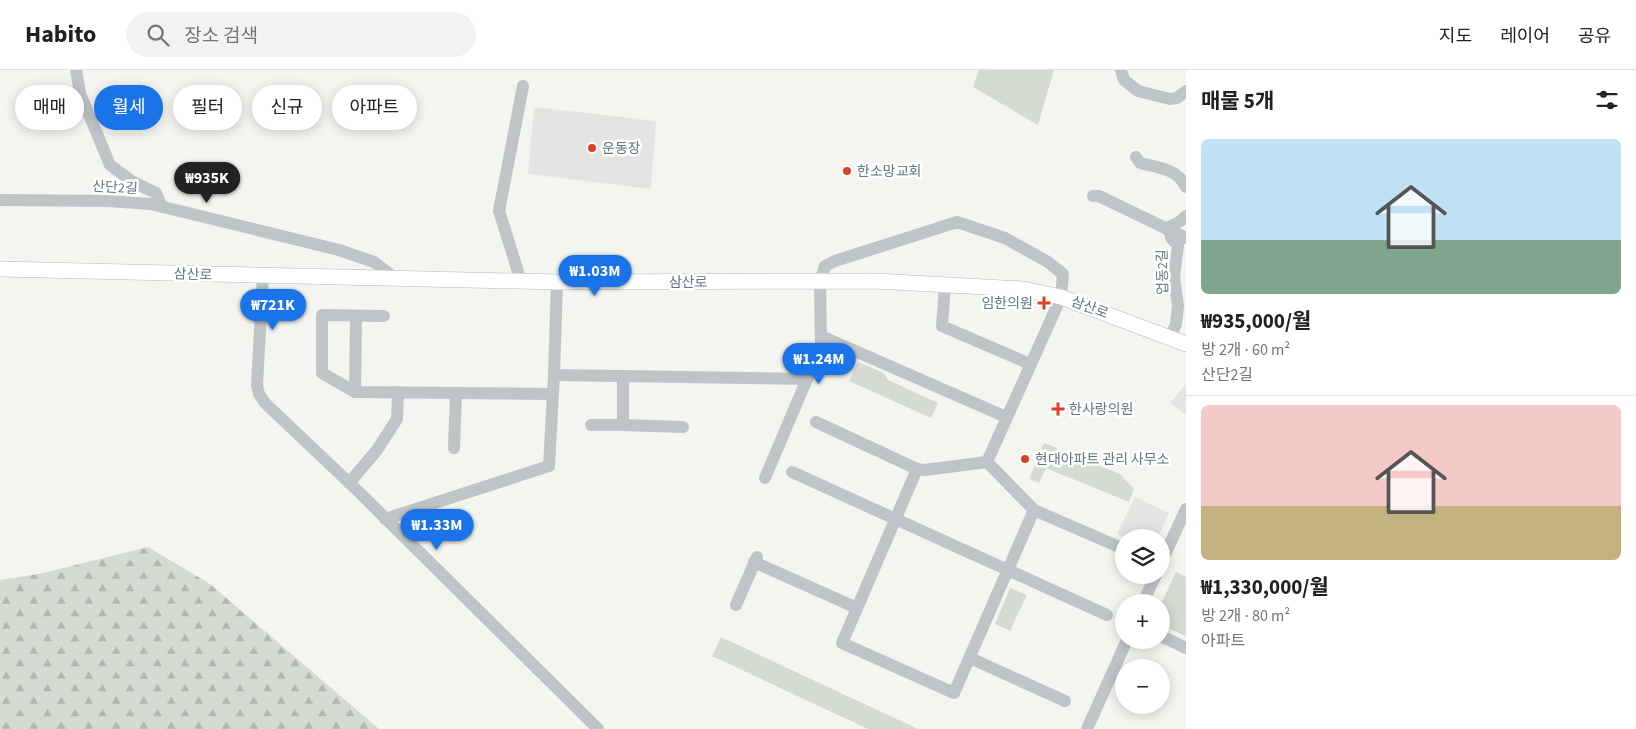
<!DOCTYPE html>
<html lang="ko">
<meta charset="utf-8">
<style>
body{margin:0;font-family:"Source Sans 3","Noto Sans KR",sans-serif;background:#f2f2f2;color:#202124;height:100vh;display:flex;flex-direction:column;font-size:19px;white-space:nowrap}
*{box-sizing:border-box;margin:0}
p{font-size:16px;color:#757577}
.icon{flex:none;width:28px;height:28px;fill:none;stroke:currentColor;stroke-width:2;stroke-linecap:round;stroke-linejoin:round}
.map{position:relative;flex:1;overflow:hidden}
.details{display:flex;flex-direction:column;background:#fff;width:450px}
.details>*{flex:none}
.banner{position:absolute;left:15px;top:15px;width:475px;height:45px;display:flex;gap:10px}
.tools{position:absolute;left:1115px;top:459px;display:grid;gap:10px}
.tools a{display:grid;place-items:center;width:55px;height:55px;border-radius:50%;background:#fff;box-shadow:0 2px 12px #0003;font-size:25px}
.price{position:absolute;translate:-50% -42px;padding:0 11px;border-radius:18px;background:#1a73e8;color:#fff;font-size:16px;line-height:32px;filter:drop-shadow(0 1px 2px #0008)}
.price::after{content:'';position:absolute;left:50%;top:30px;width:15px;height:11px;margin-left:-8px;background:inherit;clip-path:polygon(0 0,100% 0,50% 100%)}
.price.current{background:#222;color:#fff}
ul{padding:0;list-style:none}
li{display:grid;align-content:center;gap:10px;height:265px;padding:0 15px}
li+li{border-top:1px solid #e0e0e0}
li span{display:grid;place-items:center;height:155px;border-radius:8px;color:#555}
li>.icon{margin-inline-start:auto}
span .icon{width:90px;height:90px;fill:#fffc;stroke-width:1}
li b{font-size:21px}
h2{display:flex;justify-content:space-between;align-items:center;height:60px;padding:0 15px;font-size:21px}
.tag{padding:0 18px;border-radius:22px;background:#fff;box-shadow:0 2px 12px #0003;font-size:18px;line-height:45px}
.tag.current{background:#1a73e8;color:#fff}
header{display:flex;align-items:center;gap:30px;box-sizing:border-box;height:70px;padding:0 25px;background:#fff;border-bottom:1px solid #e0e0e0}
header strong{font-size:24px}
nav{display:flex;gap:28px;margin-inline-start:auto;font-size:18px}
.search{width:350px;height:45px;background:#f2f2f2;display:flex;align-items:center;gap:12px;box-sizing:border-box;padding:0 18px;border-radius:28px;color:#757577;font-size:19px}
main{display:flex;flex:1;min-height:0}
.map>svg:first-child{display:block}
</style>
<header>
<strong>Habito</strong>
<div class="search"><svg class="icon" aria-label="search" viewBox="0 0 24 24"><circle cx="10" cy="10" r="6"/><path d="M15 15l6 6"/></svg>장소 검색</div>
<nav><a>지도</a><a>레이어</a><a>공유</a></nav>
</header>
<main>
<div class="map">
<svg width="1186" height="659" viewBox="0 0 1186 659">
<defs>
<pattern id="forest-firs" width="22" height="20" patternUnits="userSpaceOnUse" patternTransform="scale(1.25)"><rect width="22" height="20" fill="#d6dbd1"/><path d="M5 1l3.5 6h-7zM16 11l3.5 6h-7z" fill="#b1b6af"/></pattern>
</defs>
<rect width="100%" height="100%" fill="#f4f4f0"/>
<!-- built -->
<g fill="#e4e5e3">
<polygon points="534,37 656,51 651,119 528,104"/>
<polygon points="1186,314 1186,345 1170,333"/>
<polygon points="1135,427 1169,443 1158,467 1124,467 1117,464"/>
</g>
<!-- forest -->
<polygon fill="url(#forest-firs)" points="148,477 210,514 379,659 0,659 0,510 39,504"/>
<!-- green -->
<g fill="#d6dbd1">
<polygon points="979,0 1054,0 1038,55 973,17"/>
<polygon points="858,292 884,303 888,310 938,333 931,348 849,311"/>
<polygon points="1044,373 1120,404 1134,419 1129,432 1046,398 1039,413 1029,409"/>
<polygon points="1176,502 1186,507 1186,566 1161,555 1161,534"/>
<polygon points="1010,518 1027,525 1010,561 995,554"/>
<polygon points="721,567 918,659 919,659 868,659 712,586"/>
</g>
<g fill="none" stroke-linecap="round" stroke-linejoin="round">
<!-- major casing -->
<g stroke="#b2b7ba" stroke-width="16">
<polyline id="major" points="0,199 557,212 875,211 1023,219 1061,227 1186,274"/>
</g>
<!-- minor -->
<g stroke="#bfc4c6" stroke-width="12">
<polyline points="76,0 80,23 110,95 133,112 156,123 162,137"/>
<polyline points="1121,0 1124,10 1138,21 1170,29 1177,28 1186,21"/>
<path d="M1136,87L1140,93C1157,97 1178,99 1186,117"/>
<polyline points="1093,126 1099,126 1186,168"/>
<polyline points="0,130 108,131 151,134 339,180 374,192 395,208"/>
<polyline points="263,205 257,315 259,324 265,333 360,423 598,659"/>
<polyline points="521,211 499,141 523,16"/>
<polyline points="557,212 554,305 807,309"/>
<polyline points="945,215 942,256 1030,294"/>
<polyline points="384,246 322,245 322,303 355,322 553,324"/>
<polyline points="821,266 1006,347"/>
<polyline points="1170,268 1176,254 1178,236 1174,207 1178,175 1171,168 1169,157 1179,152 1186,146"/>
<polyline points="623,306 623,355 683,357"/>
<polyline points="355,322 356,246"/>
<polyline points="591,355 623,355"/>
<polyline points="454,378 456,323"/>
<polyline points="987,392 1034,440 1124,479"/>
<polyline points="917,399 842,573 954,623 1034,440"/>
<polyline points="792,402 1107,545"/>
<polyline points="765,408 821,276 820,211 825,196 835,191 957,152 1005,168 1048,192 1063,204 1061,227 987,392 925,400 917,399 816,352"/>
<polyline points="349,413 377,380 397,349 398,322"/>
<polyline points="385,449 549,396 554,305"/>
<polyline points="754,492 857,538"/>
<polyline points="1161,493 1186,439"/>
<polyline points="1143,532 1156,505"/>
<polyline points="736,535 757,487"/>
<polyline points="1161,566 1186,578"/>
<polyline points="970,588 1065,631"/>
<polyline points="1087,659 1127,570"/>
</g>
<!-- major -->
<use href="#major" stroke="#fff" stroke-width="15"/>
</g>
<!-- markers -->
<g fill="#dd3f26" stroke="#fff" stroke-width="2">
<circle cx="592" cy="78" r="5"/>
<circle cx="847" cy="101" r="5"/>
<path d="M1041.5 225.5h5v5h5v5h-5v5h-5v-5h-5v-5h5z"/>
<path d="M1055.5 331.5h5v5h5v5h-5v5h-5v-5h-5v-5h5z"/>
<circle cx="1025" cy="389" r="5"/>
</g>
<g text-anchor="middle" stroke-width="5" stroke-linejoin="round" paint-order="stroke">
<!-- poi labels -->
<g font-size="14" fill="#647680" stroke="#fff" text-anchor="start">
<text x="602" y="83">운동장</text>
<text x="857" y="106">한소망교회</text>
<text x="1033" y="238" text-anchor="end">임한의원</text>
<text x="1069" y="344">한사랑의원</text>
<text x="1035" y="394">현대아파트 관리 사무소</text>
</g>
<!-- street labels -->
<g font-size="14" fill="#647680" stroke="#fff">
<text transform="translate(115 117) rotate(3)" y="5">산단2길</text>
<text transform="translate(1162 202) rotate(-91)" y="5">업동2길</text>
<text transform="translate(193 204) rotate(2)" y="5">삼산로</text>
<text x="688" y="217">삼산로</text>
<text transform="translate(1090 237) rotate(20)" y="5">삼산로</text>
</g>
</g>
</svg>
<div class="tools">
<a><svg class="icon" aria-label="layers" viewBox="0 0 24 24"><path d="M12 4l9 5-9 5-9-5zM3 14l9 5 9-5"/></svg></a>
<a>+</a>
<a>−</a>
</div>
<b class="price current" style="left:207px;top:134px">₩935K</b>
<b class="price" style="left:595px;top:227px">₩1.03M</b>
<b class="price" style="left:273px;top:261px">₩721K</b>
<b class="price" style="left:819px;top:315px">₩1.24M</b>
<b class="price" style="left:437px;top:481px">₩1.33M</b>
<div class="banner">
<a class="tag">매매</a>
<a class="tag current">월세</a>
<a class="tag">필터</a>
<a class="tag">신규</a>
<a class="tag">아파트</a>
</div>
</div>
<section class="details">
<h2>매물 5개<svg class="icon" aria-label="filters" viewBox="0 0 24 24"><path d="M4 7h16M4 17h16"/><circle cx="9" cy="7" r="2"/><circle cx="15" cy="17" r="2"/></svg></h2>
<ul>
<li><span style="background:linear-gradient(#bfe0f5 65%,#7fa58c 0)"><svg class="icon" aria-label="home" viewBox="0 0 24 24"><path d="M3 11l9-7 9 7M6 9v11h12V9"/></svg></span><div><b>₩935,000/월</b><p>방 2개 · 60 m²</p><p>산단2길</p></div></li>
<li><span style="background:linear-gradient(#f6c9c9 65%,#c2b280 0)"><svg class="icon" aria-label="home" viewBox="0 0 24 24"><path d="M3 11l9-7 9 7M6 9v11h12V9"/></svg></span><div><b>₩1,330,000/월</b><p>방 2개 · 80 m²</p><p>아파트</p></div></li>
</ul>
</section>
</main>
